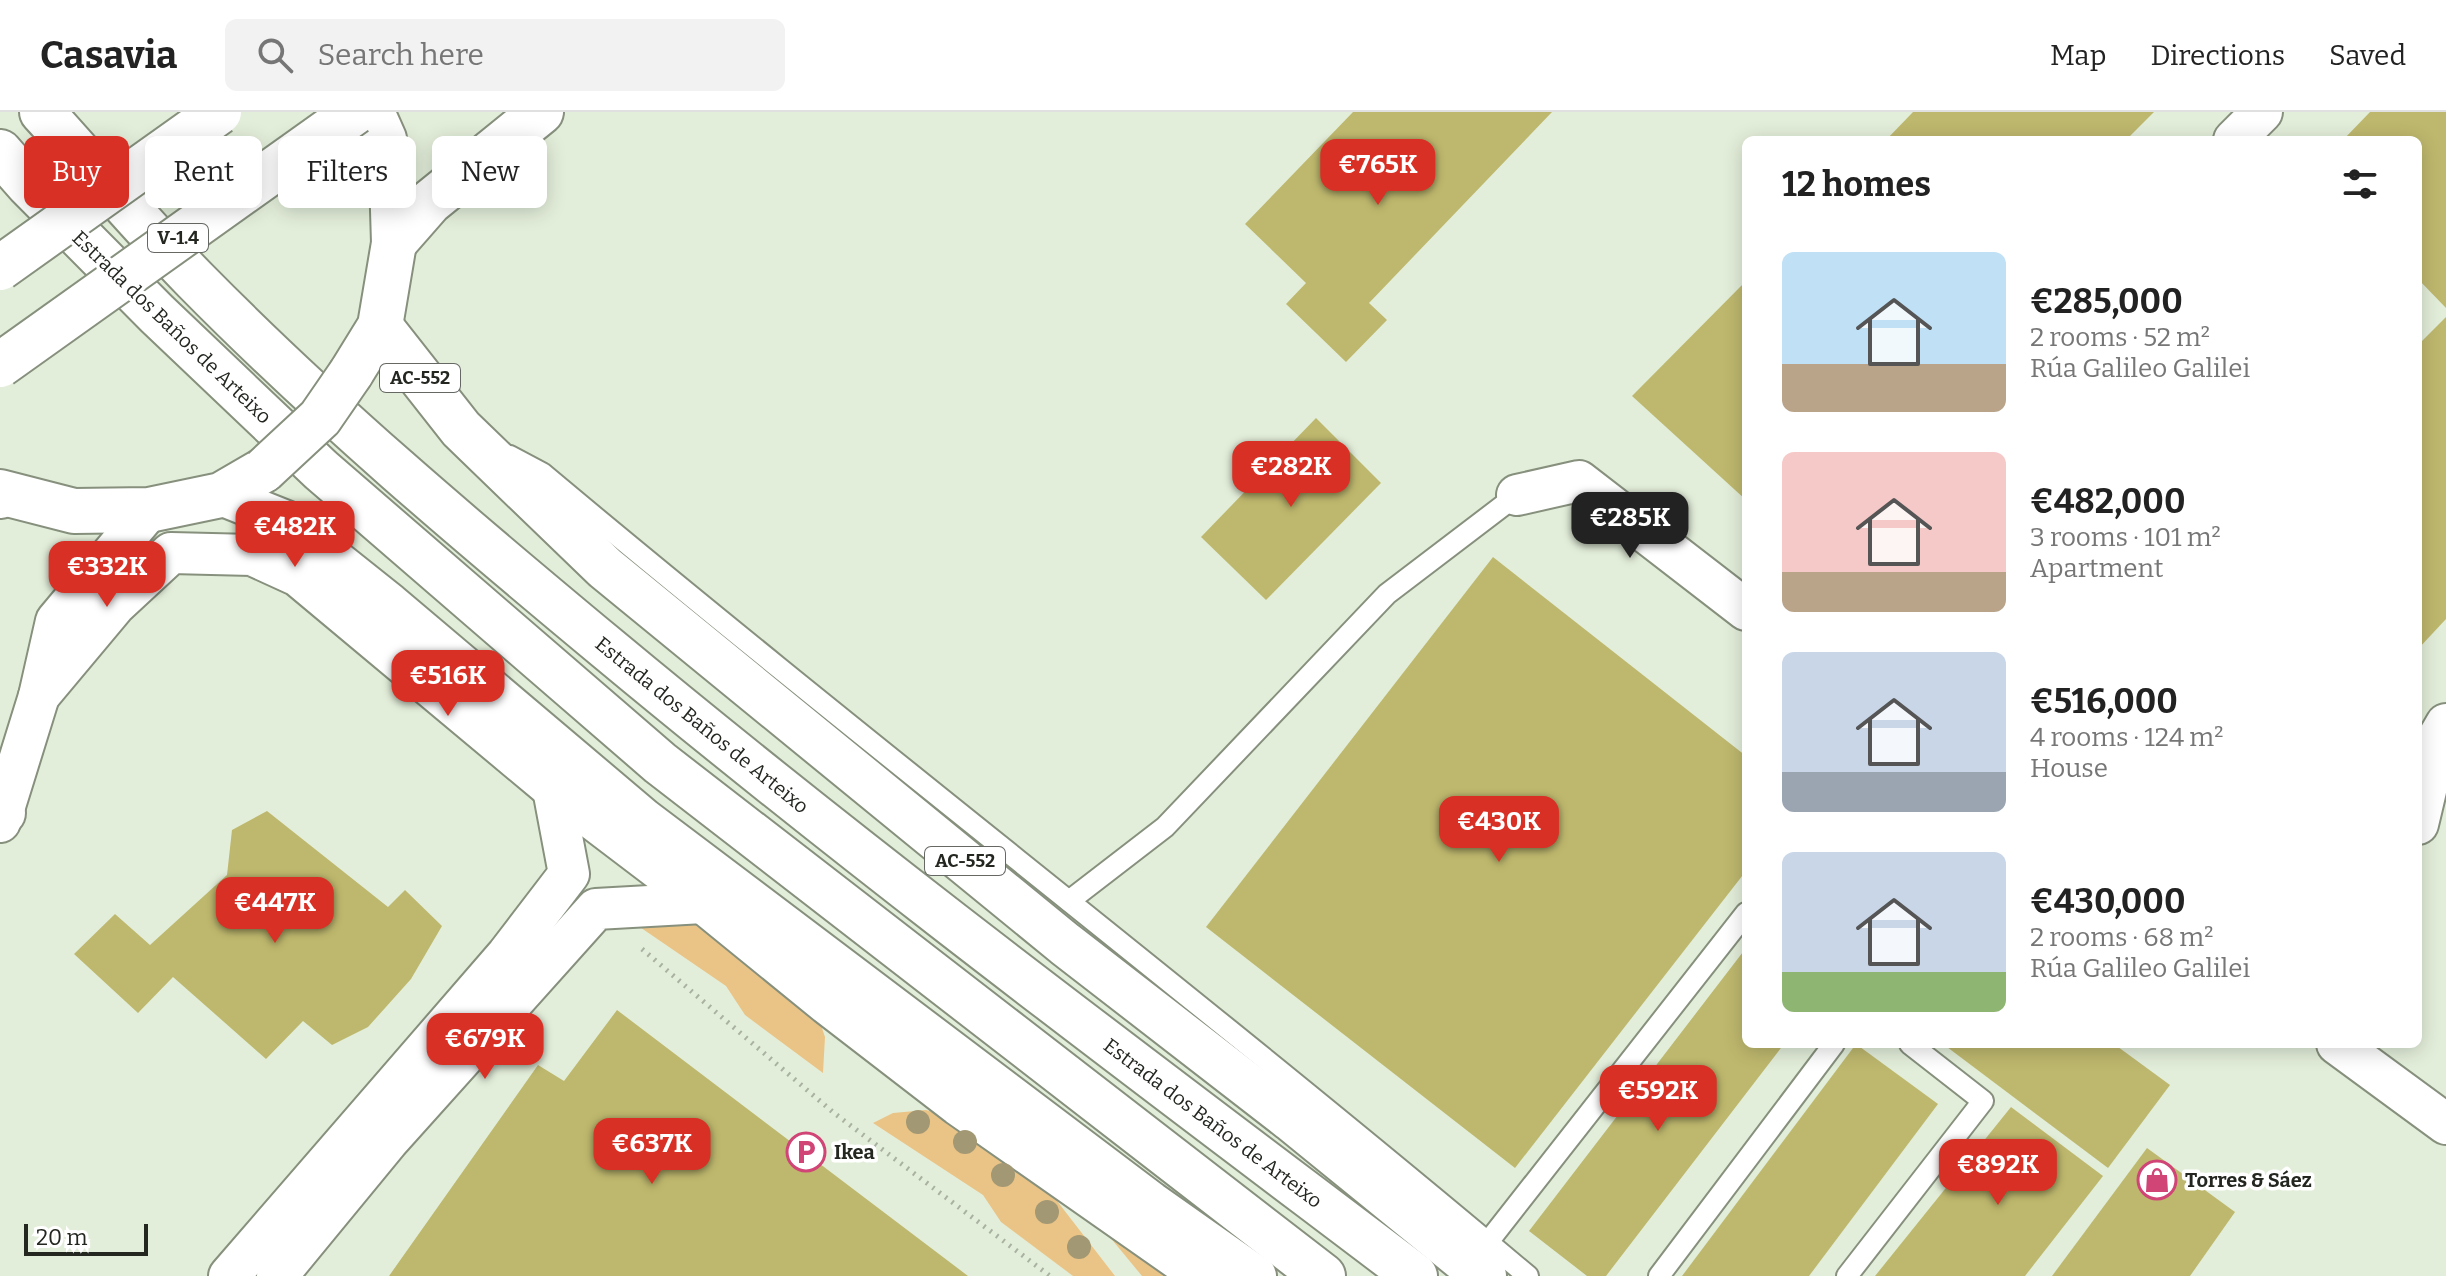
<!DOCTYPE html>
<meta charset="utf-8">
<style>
body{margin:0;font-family:Bitter,serif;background:#f2f2f2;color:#222;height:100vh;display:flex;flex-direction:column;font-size:30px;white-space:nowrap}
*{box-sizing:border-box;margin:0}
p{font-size:26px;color:#767676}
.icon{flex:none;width:44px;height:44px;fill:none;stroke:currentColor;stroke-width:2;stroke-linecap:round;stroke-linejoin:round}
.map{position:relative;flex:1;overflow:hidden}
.drawer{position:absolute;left:1742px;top:24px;width:680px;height:912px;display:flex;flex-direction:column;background:#fff;border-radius:12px;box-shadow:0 4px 20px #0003}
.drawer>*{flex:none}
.top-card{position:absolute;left:24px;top:24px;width:760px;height:72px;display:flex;gap:16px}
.scale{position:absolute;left:24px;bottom:20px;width:124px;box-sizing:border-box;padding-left:8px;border:4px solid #232720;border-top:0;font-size:22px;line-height:28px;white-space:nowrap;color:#232720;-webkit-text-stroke:6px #fff;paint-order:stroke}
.price{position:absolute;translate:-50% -68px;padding:0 18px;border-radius:16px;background:#d93025;color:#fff;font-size:26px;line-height:52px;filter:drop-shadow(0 2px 4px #0008)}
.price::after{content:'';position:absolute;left:50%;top:48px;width:24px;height:18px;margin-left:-12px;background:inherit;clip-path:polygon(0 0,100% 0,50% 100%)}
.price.active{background:#222;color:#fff}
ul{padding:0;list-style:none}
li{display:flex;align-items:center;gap:24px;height:200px;padding:0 40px}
li span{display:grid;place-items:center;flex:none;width:224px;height:160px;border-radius:12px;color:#555}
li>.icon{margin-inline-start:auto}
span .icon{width:96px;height:96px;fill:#fffc;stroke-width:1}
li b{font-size:34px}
h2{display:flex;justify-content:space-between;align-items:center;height:96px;padding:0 40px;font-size:34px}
.tag{padding:0 28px;border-radius:12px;background:#fff;box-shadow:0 4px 20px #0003;font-size:28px;line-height:72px}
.tag.active{background:#d93025;color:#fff}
header{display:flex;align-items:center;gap:48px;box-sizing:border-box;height:112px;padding:0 40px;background:#fff;border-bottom:2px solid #e0e0e0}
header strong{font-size:38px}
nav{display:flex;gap:44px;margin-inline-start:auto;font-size:28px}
.search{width:560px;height:72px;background:#f2f2f2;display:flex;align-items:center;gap:20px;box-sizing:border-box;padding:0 28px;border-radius:12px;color:#767676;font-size:30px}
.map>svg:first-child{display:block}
</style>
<header>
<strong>Casavia</strong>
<div class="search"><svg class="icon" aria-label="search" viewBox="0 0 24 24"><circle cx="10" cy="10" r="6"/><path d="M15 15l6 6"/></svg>Search here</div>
<nav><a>Map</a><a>Directions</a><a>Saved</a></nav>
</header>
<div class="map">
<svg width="2446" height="1164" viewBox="0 0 2446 1164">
<rect width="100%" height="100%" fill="#e3eeda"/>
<!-- green -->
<g fill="#eac486">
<polygon points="631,809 694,812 818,904 825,925 823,961 745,903 726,874"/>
<polygon points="926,998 960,1008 1037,1063 1115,1164 1073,1164 1001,1110 983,1083 873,1011 893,1001"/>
<polygon points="1090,1101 1177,1164 1142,1164"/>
</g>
<!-- building -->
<g fill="#beb86e">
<polygon points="1353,0 1552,0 1369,191 1387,208 1346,250 1286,192 1306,171 1245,112"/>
<polygon points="1913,0 2154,0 2126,28 1886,28"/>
<polygon points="2370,0 2446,0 2446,196 2418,167 2418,28 2343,28"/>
<polygon points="1746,169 1746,388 1632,284"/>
<polygon points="2446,205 2446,507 2418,537 2418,233"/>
<polygon points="1316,306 1381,371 1266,488 1201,425"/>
<polygon points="1493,445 1746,644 1746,759 1515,1056 1206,815"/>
<polygon points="267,699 388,795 405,778 442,814 411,867 368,915 332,933 303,909 266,947 173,865 138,901 74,842 115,802 150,833 227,763 232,718"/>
<polygon points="1746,836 1746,932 1784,932 1606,1164 1587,1164 1529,1119"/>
<polygon points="617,898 968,1164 389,1164 538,953 564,969"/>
<polygon points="1856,932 1938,992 1809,1164 1682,1164"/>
<polygon points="1943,932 2114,932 2170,973 2108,1056"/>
<polygon points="2011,995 2103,1064 2025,1164 1875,1164"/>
<polygon points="2147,1036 2235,1100 2190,1164 2052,1164"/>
</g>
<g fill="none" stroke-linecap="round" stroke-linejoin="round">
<!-- lane casing -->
<g stroke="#86907d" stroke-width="24">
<g id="lane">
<path d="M510,344L542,361C867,633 1204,891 1528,1164"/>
<polyline points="1069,789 1165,715 1387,482 1517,383"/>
<polyline points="1488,1130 1746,801"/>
<polyline points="1659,1164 1834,932"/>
<polyline points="1847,1164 1983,989 1910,932"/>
</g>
</g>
<!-- street casing -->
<g stroke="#86907d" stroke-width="44">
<g id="street">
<polyline points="2234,28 2262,0"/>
<polyline points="221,383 286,409 390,492 644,707 1151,1090 1256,1164"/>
<polyline points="1517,383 1579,369 1746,498"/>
<polyline points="39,584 116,492 171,441 252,443 298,464 553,677 703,791 827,892 958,993 1202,1164"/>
<polyline points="0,710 39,584 56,509 149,398"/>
<polyline points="2418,712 2439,624 2446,612"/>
<polyline points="2337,932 2446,1012"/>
<polyline points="229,1164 507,843 569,762 553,677"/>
<polyline points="277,1164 388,1029 596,797 703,791"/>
</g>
</g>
<!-- primary casing -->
<g stroke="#86907d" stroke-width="48">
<g id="primary">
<path d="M42,0C93,56 142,114 195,168C324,299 465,418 607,536C869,754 1143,958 1415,1164"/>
<polyline points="0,40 28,72 157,202 321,358 660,651 1323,1164"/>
<polyline points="380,214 461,317 605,456 1065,832 1291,1007 1484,1164"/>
<polyline points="351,261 380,214 394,131 392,66 384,27 372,0"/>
<polyline points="0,380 74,399 149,398 221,383 264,358"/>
</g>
</g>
<!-- highway casing -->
<g stroke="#86907d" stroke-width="48">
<g id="highway">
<polyline points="394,131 430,90 541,0"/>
<polyline points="0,384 4,382"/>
<polyline points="0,701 3,701"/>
</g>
</g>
<!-- path -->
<polyline stroke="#a9b1a1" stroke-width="5" stroke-dasharray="2 6" stroke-linecap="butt" points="642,837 834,1001 1050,1164"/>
<!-- lane -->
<use href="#lane" stroke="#fff" stroke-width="20"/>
<!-- street -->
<use href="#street" stroke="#fff" stroke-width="40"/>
<!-- primary -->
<use href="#primary" stroke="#fff" stroke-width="44"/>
<!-- highway -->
<use href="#highway" stroke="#fff" stroke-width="44"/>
<!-- primary-bridge casing -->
<g stroke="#86907d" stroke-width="48" stroke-linecap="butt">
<polyline id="primary-bridge" points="264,358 320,306 351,261"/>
</g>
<!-- highway-bridge casing -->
<g stroke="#86907d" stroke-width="48" stroke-linecap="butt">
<g id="highway-bridge">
<polyline points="0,156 219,0"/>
<polyline points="0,253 355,0"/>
</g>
</g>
<!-- primary-bridge -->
<use href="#primary-bridge" stroke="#fff" stroke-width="44"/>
<!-- highway-bridge -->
<use href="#highway-bridge" stroke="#fff" stroke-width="44"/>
</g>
<!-- trees -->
<g fill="#a39874">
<circle cx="918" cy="1010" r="12"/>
<circle cx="965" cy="1030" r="12"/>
<circle cx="1003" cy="1063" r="12"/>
<circle cx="1047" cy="1100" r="12"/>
<circle cx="1079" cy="1135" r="12"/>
</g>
<!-- icons -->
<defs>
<g id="parking-ring" transform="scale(2)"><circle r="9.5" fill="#fff" stroke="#d04476" stroke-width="1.5"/><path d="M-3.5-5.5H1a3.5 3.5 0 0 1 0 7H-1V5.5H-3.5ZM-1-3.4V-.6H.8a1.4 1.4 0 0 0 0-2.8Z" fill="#d04476"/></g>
<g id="shop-ring" transform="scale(2)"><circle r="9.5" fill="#fff" stroke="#d04476" stroke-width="1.5"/><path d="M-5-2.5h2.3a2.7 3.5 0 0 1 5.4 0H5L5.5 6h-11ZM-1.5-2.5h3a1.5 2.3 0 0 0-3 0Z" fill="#d04476"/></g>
</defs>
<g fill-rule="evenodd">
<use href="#parking-ring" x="806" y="1040"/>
<use href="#shop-ring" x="2157" y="1068"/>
</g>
<g text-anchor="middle" stroke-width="7" stroke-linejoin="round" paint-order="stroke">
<!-- shield labels -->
<g fill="#fff" stroke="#656863" stroke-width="2">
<rect x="148" y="112" width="60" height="28" rx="6"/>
<rect x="380" y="252" width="80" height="28" rx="6"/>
<rect x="925" y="735" width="80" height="28" rx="6"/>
</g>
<g font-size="18" font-weight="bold" fill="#232720">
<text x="178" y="132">V-1.4</text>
<text x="420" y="272">AC-552</text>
<text x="965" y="755">AC-552</text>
</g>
<!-- street labels -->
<g font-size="20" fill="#232720" stroke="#fff">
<text transform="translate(172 215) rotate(44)" y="7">Estrada dos Baños de Arteixo</text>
<text transform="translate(702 613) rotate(39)" y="7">Estrada dos Baños de Arteixo</text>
<text transform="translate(1213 1011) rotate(37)" y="7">Estrada dos Baños de Arteixo</text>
</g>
<!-- poi labels -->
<g font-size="20" font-weight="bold" fill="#232720" stroke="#fff" text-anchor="start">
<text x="834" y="1047">Ikea</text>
<text x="2185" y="1075">Torres &amp; Sáez</text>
</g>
</g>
</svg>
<div class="scale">20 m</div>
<b class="price" style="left:1378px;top:95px">€765K</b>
<b class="price" style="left:1291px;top:397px">€282K</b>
<b class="price active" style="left:1630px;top:448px">€285K</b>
<b class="price" style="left:295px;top:457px">€482K</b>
<b class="price" style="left:107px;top:497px">€332K</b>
<b class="price" style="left:448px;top:606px">€516K</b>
<b class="price" style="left:1499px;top:752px">€430K</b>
<b class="price" style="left:275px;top:833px">€447K</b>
<b class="price" style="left:485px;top:969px">€679K</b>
<b class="price" style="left:1658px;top:1021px">€592K</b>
<b class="price" style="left:652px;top:1074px">€637K</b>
<b class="price" style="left:1998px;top:1095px">€892K</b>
<div class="top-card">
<a class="tag active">Buy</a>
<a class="tag">Rent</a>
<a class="tag">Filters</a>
<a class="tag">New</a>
</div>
<section class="drawer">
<h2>12 homes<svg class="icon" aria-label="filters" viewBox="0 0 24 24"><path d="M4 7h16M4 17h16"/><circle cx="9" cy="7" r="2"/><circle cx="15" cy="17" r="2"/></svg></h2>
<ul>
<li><span style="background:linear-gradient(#bfe0f5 70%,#b9a48a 0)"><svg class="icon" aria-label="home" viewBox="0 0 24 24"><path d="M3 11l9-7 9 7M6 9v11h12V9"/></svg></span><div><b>€285,000</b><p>2 rooms · 52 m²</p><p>Rúa Galileo Galilei</p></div></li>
<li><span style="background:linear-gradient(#f6c9c9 75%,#b9a48a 0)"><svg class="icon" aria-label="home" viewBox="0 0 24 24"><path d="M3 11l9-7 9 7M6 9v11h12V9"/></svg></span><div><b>€482,000</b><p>3 rooms · 101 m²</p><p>Apartment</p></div></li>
<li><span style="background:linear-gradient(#c9d6e8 75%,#9aa5b1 0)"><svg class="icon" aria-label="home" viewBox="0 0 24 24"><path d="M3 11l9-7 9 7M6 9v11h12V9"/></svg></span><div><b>€516,000</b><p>4 rooms · 124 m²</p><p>House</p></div></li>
<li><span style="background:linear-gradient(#c9d6e8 75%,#8fb573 0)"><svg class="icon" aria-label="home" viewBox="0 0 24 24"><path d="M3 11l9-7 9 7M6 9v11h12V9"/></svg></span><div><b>€430,000</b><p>2 rooms · 68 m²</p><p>Rúa Galileo Galilei</p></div></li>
</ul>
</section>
</div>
